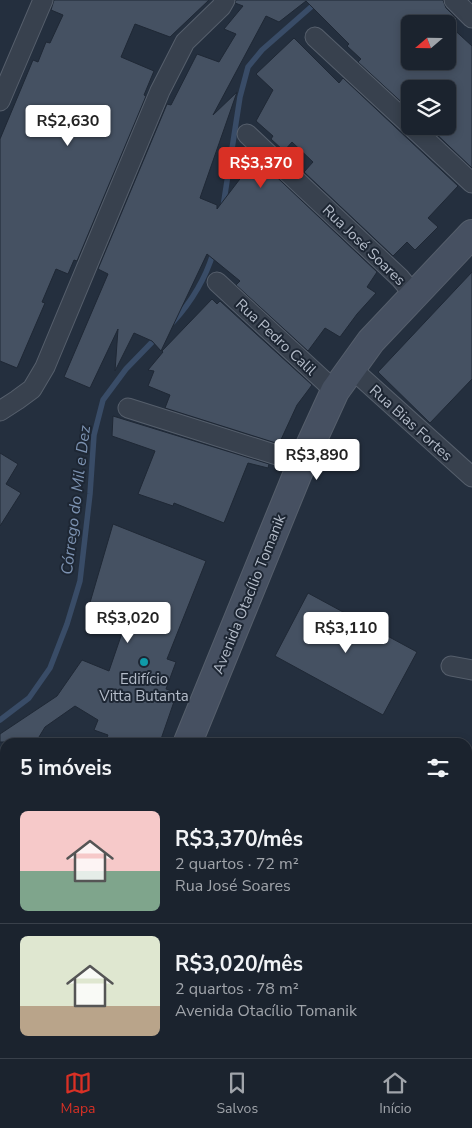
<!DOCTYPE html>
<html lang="pt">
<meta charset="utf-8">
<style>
body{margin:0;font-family:"Nunito Sans",sans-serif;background:#242b36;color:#f1f3f6;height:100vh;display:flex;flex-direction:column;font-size:19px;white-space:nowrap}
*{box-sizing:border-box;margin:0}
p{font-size:16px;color:#a0a4aa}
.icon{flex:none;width:28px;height:28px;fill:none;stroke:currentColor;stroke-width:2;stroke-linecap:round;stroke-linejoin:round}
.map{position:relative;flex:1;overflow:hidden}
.panel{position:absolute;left:0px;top:738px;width:472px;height:321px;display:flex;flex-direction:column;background:#1b232e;border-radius:15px 15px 0 0;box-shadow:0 2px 8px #0003,0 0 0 1px #39404a}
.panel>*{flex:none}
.needle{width:32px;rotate:250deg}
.fabs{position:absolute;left:401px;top:15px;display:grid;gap:10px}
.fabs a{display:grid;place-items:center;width:55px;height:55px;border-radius:8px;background:#1b232e;box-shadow:0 2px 8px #0003,0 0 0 1px #39404a;font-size:25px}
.price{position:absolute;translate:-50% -42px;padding:0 11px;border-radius:5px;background:#fff;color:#222;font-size:16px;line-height:32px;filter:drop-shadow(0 1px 2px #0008)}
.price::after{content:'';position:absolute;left:50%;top:30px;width:15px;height:11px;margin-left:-8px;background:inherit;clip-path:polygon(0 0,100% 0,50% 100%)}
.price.on{background:#d93025;color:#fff}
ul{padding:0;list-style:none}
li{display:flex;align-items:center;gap:15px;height:125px;padding:0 20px}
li+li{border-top:1px solid #39404a}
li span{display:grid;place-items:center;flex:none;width:140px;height:100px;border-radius:8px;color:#555}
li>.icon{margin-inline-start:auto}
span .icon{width:60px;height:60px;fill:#fffc;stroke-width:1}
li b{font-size:21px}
h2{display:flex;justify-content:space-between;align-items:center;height:60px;padding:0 20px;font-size:21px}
.dock{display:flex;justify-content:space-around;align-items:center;height:70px;border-top:1px solid #39404a;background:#1b232e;font-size:14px;color:#a0a4aa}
.dock a{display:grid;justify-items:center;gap:2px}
.dock .on{color:#d93025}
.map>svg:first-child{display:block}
</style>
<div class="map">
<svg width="472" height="1058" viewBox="0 0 472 1058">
<rect width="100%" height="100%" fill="#242f3e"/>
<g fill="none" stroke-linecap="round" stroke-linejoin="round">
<!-- stream -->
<g stroke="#394c67" stroke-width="5.5">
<polyline points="223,207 240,97 248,67 262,50 319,0"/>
<path d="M173,322C191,303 207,276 214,250"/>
<polyline points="0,720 29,698 50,668 67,624 80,581 90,494 94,435 103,400 126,369 157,337"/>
</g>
</g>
<!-- building -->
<g fill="#455162" stroke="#1f2835" fill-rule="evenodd">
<polygon points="54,0 209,0 170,37 135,24 121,57 154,71 144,95 146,96 77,261 74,260 68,274 56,269 42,302 45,303 17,368 0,361 0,139 33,60 38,62 46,42 50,43 63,15 51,10"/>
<path d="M236,0H443L446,8L457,19L452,24H448L472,46V168L428,126H448V89H410V110L358,62L361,59L347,46L349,44L306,1L279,22L266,16L213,115L237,92L200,198L217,205V209L246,171L251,174L253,172L256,175L264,165L377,272L367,287L376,293L357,314L340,337L325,328L308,351L236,285L240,281L207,254L161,351L152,341L134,333L115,371L118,329L90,388L64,377L108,274L98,269L167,104L171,105L197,54L219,62L236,34L224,29L243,6L235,3ZM410,24H448V61H410Z"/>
<polygon points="294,38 339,83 343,78 458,186 428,218 438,227 415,250 407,242 393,256 304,172 313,162 292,142 284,151 271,139 273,136 256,121 273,90 256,74"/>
<polygon points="472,272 472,379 430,423 378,372"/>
<polygon points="212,299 217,304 220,301 312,385 297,405 279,444 165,408 170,395 148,386 154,371 148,370 163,352 162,351"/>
<polygon points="113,416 269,464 268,468 248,463 224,523 174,503 173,506 138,494 155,451 112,436"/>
<polygon points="0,453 18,464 6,484 21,493 0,526"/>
<polygon points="113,524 206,561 167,659 176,662 166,689 177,693 160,742 105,742 108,735 94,730 98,720 75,706 45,727 36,742 0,742 0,734 57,696 82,660 109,671 122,633 109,629 115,613 89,606"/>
<polygon points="308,593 417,652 383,715 275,656"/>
</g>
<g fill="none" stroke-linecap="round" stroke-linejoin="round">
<!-- street casing -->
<g stroke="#565f6c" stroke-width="21">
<g id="street">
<polyline points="454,0 472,18"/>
<polyline points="315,37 410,125"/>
<polyline points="0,101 43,0"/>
<polyline points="411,126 472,183"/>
<polyline points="247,134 400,278 415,296"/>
<polyline points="217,282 335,391"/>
<polyline points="351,368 472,477"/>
<polyline points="128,408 302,463"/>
<polyline points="0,411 17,400 32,389 45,367 160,91 185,42 221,7 225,0"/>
<polyline points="451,666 472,670"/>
<polyline points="468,904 472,882"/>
<polyline points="0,928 5,921"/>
<polyline points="468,985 472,980"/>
<polyline points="85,1058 88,1054"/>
<polyline points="195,1058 198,1054"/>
<polyline points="289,1058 292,1054"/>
<polyline points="400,1058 404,1054"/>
</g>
</g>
<!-- secondary casing -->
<g stroke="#565f6c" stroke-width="30">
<g id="secondary">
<polyline points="188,742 302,463 335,391 371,341 472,234"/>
<polyline points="0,829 5,832"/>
<polyline points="325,1054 328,1058"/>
</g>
</g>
<!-- street -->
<use href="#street" stroke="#38414e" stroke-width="19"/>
<!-- secondary -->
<use href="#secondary" stroke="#465061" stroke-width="28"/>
</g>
<!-- markers -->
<circle fill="#0f9aa8" stroke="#1d2633" stroke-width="2" cx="144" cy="662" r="5"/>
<g text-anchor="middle" stroke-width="4" stroke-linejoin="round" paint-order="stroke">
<!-- street labels -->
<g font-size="15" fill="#b4bcc9" stroke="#1d2633">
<text transform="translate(364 245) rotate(44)" y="5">Rua José Soares</text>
<text transform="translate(276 337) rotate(43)" y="5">Rua Pedro Calil</text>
<text transform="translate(411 423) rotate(42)" y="5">Rua Bias Fortes</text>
<text transform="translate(249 594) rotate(-68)" y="5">Avenida Otacílio Tomanik</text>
</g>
<!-- poi labels -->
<g font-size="15" fill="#b4bcc9" stroke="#1d2633">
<text x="144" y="684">Edifício<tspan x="144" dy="17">Vitta Butanta</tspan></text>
</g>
<!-- water labels -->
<g font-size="16" font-style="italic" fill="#7c92b1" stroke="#1d2633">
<text transform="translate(75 500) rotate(-83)" y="6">Córrego do Mil e Dez</text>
</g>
</g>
</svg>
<div class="fabs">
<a><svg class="needle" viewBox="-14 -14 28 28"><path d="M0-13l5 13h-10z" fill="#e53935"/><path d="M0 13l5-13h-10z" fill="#a0a4aa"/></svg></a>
<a><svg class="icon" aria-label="layers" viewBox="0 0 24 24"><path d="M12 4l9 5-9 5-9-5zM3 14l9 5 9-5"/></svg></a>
</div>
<b class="price" style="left:68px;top:147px">R$2,630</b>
<b class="price on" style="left:261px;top:189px">R$3,370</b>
<b class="price" style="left:317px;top:481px">R$3,890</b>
<b class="price" style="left:128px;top:644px">R$3,020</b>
<b class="price" style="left:346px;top:654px">R$3,110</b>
<section class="panel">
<h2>5 imóveis<svg class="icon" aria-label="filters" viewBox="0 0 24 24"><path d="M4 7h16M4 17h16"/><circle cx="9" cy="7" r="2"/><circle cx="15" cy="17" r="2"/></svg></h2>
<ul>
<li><span style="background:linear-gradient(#f6c9c9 60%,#7fa58c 0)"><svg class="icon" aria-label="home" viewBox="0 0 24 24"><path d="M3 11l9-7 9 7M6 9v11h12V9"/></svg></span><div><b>R$3,370/mês</b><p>2 quartos · 72 m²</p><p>Rua José Soares</p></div></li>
<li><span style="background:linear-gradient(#dfe7d0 70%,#b9a48a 0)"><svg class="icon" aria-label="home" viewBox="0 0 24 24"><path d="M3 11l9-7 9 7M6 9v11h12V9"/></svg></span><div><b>R$3,020/mês</b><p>2 quartos · 78 m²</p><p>Avenida Otacílio Tomanik</p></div></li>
</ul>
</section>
</div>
<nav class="dock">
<a class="on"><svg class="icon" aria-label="map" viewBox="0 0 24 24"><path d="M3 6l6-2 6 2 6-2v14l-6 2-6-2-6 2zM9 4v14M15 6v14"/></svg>Mapa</a>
<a><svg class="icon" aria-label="saved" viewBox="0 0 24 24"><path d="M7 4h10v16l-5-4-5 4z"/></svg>Salvos</a>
<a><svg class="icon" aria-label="home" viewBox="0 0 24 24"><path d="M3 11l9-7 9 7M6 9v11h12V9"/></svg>Início</a>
</nav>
